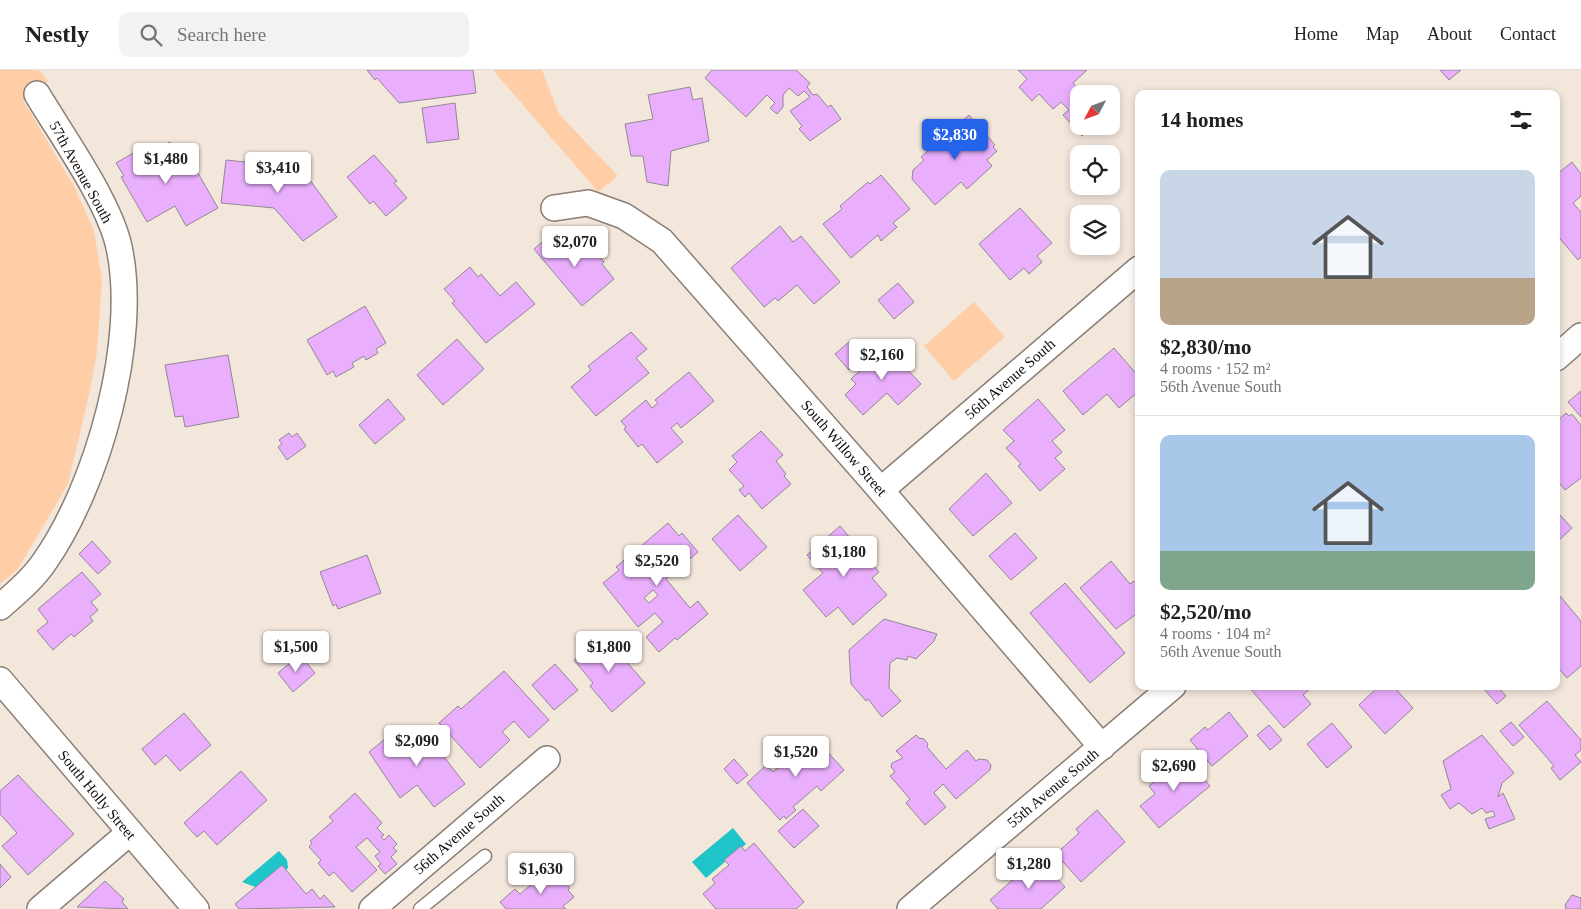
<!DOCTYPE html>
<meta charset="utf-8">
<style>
body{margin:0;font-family:"Times New Roman",serif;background:#f2f2f2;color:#202124;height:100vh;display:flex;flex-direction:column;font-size:19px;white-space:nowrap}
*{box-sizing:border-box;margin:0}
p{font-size:16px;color:#757577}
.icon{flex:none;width:28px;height:28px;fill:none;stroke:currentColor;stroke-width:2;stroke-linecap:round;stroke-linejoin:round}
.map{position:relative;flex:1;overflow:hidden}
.panel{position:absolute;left:1135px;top:20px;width:425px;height:600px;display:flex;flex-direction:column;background:#fff;border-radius:10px;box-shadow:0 2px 8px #0003}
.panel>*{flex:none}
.needle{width:32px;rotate:229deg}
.fabs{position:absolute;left:1070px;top:15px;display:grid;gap:10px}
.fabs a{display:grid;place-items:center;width:50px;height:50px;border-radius:10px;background:#fff;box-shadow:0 2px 8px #0003;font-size:25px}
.price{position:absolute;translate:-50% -42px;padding:0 11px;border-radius:5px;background:#fff;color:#222;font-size:16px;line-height:32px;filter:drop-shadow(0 1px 2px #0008)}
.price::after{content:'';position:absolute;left:50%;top:30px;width:15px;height:11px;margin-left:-8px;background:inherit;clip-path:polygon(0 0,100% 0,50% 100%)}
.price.active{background:#2563eb;color:#fff}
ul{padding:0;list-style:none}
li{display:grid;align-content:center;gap:10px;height:265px;padding:0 25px}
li+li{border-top:1px solid #e0e0e0}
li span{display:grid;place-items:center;height:155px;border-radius:10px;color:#555}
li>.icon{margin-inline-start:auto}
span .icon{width:90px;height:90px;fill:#fffc;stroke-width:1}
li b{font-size:21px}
h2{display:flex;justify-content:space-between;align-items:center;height:60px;padding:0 25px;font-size:21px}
header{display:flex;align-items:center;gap:30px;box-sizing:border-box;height:70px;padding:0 25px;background:#fff;border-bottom:1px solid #e0e0e0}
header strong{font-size:24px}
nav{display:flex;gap:28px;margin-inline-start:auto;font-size:18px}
.search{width:350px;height:45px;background:#f2f2f2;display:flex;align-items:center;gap:12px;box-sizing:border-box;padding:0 18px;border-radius:10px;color:#757577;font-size:19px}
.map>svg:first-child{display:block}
</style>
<header>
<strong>Nestly</strong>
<div class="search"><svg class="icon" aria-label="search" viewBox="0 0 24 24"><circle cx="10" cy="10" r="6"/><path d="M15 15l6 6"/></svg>Search here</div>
<nav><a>Home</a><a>Map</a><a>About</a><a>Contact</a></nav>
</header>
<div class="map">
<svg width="1581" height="839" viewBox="0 0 1581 839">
<rect width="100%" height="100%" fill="#f3e6db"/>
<!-- green -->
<g fill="#ffcea7">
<polygon points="0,0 39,0 48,11 23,30 75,118 94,161 102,210 97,282 89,325 68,414 18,499 0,514"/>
<polygon points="493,0 542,0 559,44 618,106 598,122"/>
<polygon points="974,232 1005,267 954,311 924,276"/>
</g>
<!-- water -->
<g fill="#20c5c9">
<polygon points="733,758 746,774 706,808 692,792"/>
<polygon points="279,781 287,790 288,798 257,824 258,818 242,812"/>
</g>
<!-- building -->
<g fill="#e9aefc" stroke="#908893" fill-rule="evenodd">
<polygon points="367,0 473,0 476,23 399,33 377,8 375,10"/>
<polygon points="712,0 796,0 810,13 807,17 813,25 817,24 828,37 831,35 841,49 810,71 799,59 802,56 790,41 810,27 804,21 798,26 789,18 783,25 783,37 777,44 770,38 775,33 767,25 746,47 705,8"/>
<polygon points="1018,0 1087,0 1073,13 1083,24 1079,24 1079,56 1092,56 1082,66 1063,45 1069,40 1061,32 1053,39 1039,24 1032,31 1019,17 1027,9"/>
<polygon points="1440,0 1461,0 1449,10"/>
<polygon points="690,17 693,30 702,28 709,71 671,81 668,116 647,112 643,86 631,86 625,54 653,49 648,25"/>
<polygon points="455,33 459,69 427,73 422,38"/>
<polygon points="969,45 995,75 993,77 997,81 987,90 992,96 967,119 961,112 935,135 912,109 913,100 924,90 921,87"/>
<polygon points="170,72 183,95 191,91 218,138 186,156 175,136 147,152 121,107 124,106 116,93 142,78 147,85"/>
<polygon points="374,85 397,111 394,113 407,128 386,146 373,131 370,134 347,107"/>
<polygon points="226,90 301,98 337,147 303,171 274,138 221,133"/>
<polygon points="1572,92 1581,104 1581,126 1573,133 1581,142 1581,187 1578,190 1556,164 1556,105"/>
<polygon points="881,105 910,139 893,153 897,157 881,171 878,165 851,188 823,154 842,139 840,136 868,112 870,114"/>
<polygon points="1020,138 1052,173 1037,186 1042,192 1029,204 1024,198 1010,210 979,174"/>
<polygon points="780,156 793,172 801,166 840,212 814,234 797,215 778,231 775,228 764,237 731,198"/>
<polygon points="554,162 573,183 580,177 587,185 593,179 604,192 602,194 614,209 582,236 534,179"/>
<polygon points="470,197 478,207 481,204 500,226 516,212 535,234 486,273 452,233 455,231 444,219"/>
<polygon points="898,213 914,232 894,249 878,230"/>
<polygon points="365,236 386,273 376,279 378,283 366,290 364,286 352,293 354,297 336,307 333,301 327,305 307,270"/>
<polygon points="631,262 647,279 636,288 649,303 596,346 571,317 591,300 588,296"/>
<polygon points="457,269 484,299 443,335 417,305"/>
<polygon points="849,272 863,288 849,300 835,284"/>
<polygon points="890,273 908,293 905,297 921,314 898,335 887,323 863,345 845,325 856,314 851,309"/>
<polygon points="1114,278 1139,307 1139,321 1119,338 1107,324 1083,345 1063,321"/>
<polygon points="228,285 239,347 185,357 183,346 175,347 165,295"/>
<polygon points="689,302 714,331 681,358 677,353 671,358 683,372 657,393 642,374 638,377 624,359 626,357 621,351 646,330 652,338 658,333 655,330"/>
<polygon points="1581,321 1581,347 1568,332"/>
<polygon points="388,329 405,349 375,374 359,355"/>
<polygon points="1038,329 1065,360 1052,371 1062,382 1055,388 1065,399 1040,421 1018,396 1021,394 1006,378 1014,371 1003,360"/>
<polygon points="1566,343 1569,346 1572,344 1581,355 1581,408 1565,420 1556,409 1556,352"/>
<polygon points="761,361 783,385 776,391 786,404 784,406 791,414 762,439 749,423 745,427 739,420 744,416 729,400 737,392 732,386"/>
<polygon points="289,363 292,367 297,363 306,376 287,390 278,377 282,374 279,370"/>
<polygon points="986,403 1012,433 973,466 949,439"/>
<polygon points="738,445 767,477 740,501 712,469"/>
<polygon points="1560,445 1572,458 1556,473 1556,448"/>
<path d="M668,453L679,466L682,463L698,482L666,509L690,538L698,531L708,544L677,570L675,568L659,582L646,567L663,552L655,543L638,557L603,513L619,500L616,497L630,485L635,491L645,482L640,477ZM653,520L658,525L649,533L644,528Z"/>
<polygon points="840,456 879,502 872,508 887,525 853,555 838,537 826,547 803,520 823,503 807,485"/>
<polygon points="1015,463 1037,488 1011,510 989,486"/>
<polygon points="92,471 111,492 98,504 79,484"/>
<polygon points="367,485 381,523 338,539 336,534 333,536 320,502"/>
<polygon points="1111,491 1130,514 1134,511 1139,516 1139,542 1116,559 1080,518"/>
<polygon points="82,502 101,524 91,532 98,540 90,547 93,551 74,567 71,564 53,580 37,561 48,552 38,539"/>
<polygon points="1065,513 1125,583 1090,613 1030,543"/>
<polygon points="1560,526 1581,551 1581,596 1567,608 1556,595 1556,529"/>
<polygon points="884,549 937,564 934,571 916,589 908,586 907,590 897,588 890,593 889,618 901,631 882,647 868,629 866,631 851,614 849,580"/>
<polygon points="603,565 645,613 612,642 590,616 593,613 574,590"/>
<polygon points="300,585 315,603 293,622 278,603"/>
<polygon points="555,594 578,620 554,640 532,615"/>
<polygon points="504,601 549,650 529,668 514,651 502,662 510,670 480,698 439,653 458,636 461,639"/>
<polygon points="1248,616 1313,616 1303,625 1311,634 1284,658"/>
<polygon points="1379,616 1393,616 1413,638 1385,664 1359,635"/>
<polygon points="1487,616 1497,616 1506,626 1497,634 1484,619"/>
<polygon points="1547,631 1581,670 1581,680 1575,685 1581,692 1560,710 1551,698 1554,696 1519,655"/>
<polygon points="1229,642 1248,666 1212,696 1190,670 1205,657 1208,660"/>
<polygon points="184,643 211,675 180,701 166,685 155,695 142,679"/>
<polygon points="1511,652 1524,667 1513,676 1500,661"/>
<polygon points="1332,653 1352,677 1327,698 1307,674"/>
<polygon points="1269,655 1282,670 1270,680 1257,665"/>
<polygon points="421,657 465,714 434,737 417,715 400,728 369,682 385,669 392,678"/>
<polygon points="916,665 919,668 924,669 928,674 927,677 946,699 967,680 976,691 979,689 987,690 991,695 990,700 956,729 943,714 934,723 946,737 925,755 906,733 910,729 890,706 895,702 891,697 892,693 903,688 896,681"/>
<polygon points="1482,665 1514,703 1502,713 1498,727 1503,723 1515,749 1489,759 1485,749 1495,746 1493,741 1486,743 1482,738 1472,744 1459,733 1450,739 1441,725 1451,719 1443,691"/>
<polygon points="813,666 844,700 821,721 817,716 793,737 796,740 786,749 784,746 780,750 747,713 766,695 773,702"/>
<polygon points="1185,686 1210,716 1159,758 1140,736 1155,724 1149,716"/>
<polygon points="734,689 748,705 737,714 724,699"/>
<polygon points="241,701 267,730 217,775 204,761 197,767 184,753"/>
<polygon points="18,705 74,764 28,805 2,776 17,763 0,744 0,721"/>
<polygon points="355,723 382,753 377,758 384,765 381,767 384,770 389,765 397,774 393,778 397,781 391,787 397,794 385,804 378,796 381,794 375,786 380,782 367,768 356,777 377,800 352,822 334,802 329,806 318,793 321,790 309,777 312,773 310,771 333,751 329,747"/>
<polygon points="803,739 819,756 794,778 778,761"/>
<polygon points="1097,740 1125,772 1081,812 1056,784 1079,763 1076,759"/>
<polygon points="754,773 804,832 796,839 716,839 703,824 715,813 712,809 729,795 724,790 741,776 745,781"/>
<polygon points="1040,790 1065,817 1041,839 998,839 990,830 1017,806 1020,809"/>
<polygon points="0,794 11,807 0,818"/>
<polygon points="282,795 306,824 312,819 320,829 324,825 335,837 239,839 235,834"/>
<polygon points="551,798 570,818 568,820 574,827 563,836 566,839 506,839 500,832 515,819 520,824"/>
<polygon points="105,811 124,829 122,832 128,839 77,837"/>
<polygon points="1572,825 1581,828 1581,839 1566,839 1565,835"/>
</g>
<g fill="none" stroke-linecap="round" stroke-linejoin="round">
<!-- lane casing -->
<g stroke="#8a7e75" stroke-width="15">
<polyline id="lane" points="420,839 485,786"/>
</g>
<!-- street casing -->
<g stroke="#8a7e75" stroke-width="28">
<g id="street">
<polyline points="554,138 588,133 624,146 662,171 871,409 1102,677"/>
<polyline points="1556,288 1581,266"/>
<polyline points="881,420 1139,199"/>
<path d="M0,537C16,523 33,509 45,491C98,415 139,270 119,177C109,131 62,66 37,24"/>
<polyline points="0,610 196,839"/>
<polyline points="40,839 129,763"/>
<polyline points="372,839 547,689"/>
<polyline points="910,839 1173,616"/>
</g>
</g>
<!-- lane -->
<use href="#lane" stroke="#fff" stroke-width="12"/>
<!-- street -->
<use href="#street" stroke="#fff" stroke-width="25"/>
</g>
<g text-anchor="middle" stroke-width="5" stroke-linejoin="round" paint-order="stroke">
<!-- street labels -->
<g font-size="15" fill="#15100d" stroke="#fff">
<text transform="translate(81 102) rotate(61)" y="5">57th Avenue South</text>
<text transform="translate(1010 309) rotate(-41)" y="5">56th Avenue South</text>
<text transform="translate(844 378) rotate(49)" y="5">South Willow Street</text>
<text transform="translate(1053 718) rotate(-40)" y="5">55th Avenue South</text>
<text transform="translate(97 725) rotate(50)" y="5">South Holly Street</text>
<text transform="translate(459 764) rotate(-41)" y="5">56th Avenue South</text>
</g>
</g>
</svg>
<div class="fabs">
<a><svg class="needle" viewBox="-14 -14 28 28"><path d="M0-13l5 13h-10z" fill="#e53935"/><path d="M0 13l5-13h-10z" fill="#757577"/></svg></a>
<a><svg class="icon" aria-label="locate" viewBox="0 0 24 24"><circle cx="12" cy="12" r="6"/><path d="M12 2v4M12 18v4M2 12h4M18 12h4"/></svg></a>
<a><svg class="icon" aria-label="layers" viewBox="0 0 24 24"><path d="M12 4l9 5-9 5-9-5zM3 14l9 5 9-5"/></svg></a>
</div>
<b class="price active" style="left:955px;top:91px">$2,830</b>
<b class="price" style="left:166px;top:115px">$1,480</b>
<b class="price" style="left:278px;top:124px">$3,410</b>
<b class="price" style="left:575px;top:198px">$2,070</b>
<b class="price" style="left:882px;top:311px">$2,160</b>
<b class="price" style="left:844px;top:508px">$1,180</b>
<b class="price" style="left:657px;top:517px">$2,520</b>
<b class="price" style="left:296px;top:603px">$1,500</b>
<b class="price" style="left:609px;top:603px">$1,800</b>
<b class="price" style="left:417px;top:697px">$2,090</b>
<b class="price" style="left:796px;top:708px">$1,520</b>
<b class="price" style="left:1174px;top:722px">$2,690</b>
<b class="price" style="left:1029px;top:820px">$1,280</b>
<b class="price" style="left:541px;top:825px">$1,630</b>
<section class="panel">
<h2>14 homes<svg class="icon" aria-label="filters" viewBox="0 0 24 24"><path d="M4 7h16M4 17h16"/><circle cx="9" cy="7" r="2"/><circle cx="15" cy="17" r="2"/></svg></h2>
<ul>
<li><span style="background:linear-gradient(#c9d6e8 70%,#b9a48a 0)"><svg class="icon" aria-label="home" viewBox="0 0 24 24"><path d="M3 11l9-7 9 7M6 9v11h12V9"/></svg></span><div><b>$2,830/mo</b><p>4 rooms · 152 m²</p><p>56th Avenue South</p></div></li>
<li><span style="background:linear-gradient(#a9c7e8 75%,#7fa58c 0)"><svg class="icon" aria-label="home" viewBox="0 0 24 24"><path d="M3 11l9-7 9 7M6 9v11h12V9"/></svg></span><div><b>$2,520/mo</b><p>4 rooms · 104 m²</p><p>56th Avenue South</p></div></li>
</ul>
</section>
</div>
